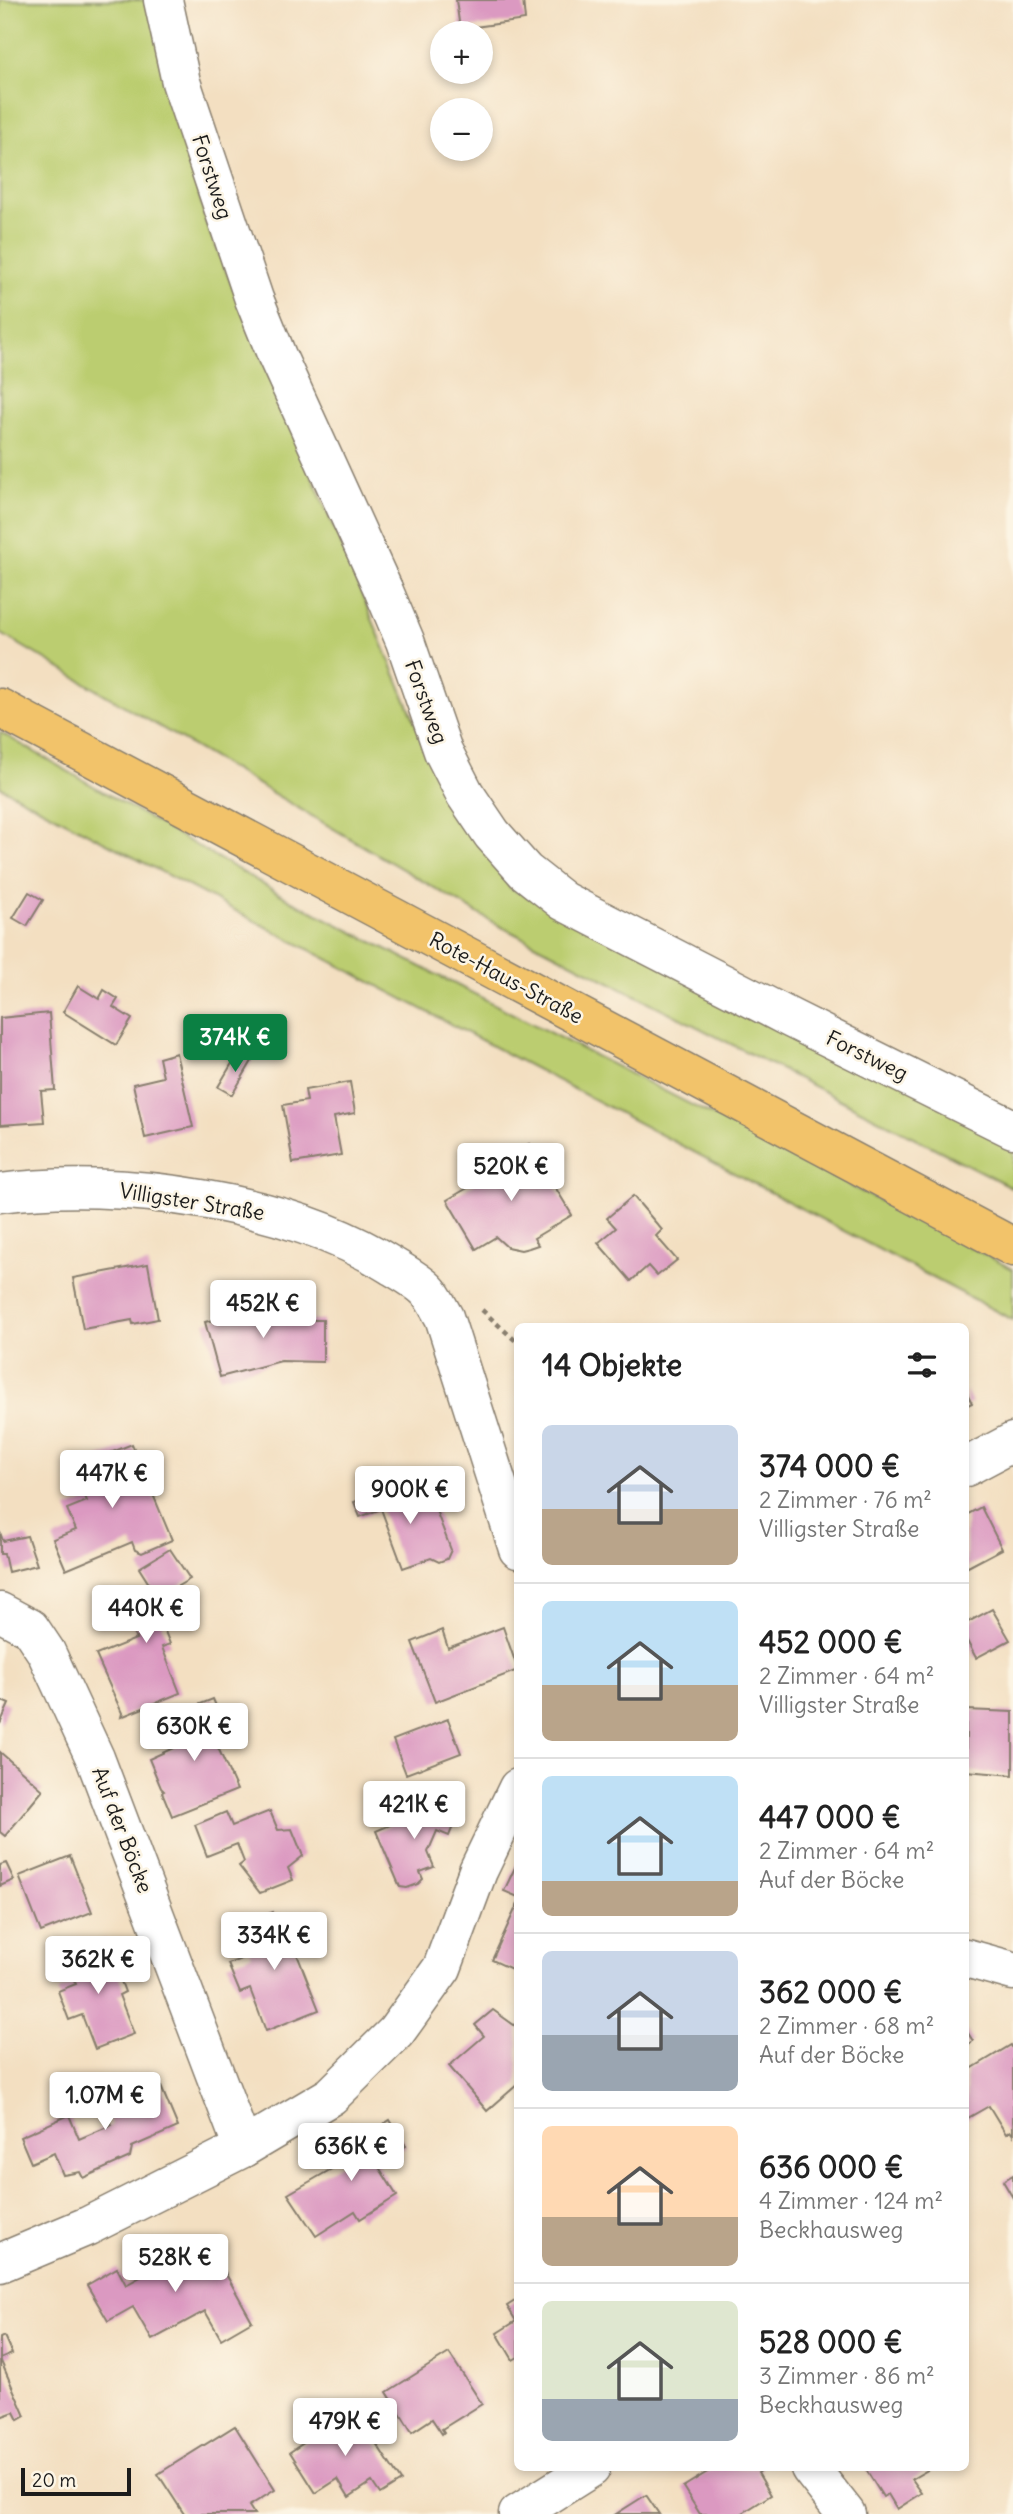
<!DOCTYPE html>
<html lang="de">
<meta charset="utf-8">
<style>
body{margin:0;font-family:Delius,sans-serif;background:#f6f6f6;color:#222;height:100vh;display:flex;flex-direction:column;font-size:26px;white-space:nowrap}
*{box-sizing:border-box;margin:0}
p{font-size:23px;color:#767676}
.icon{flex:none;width:38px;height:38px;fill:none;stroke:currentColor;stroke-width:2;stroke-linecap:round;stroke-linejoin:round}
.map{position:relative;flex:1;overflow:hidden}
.panel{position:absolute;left:514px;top:1323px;width:455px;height:1148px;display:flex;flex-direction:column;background:#fff;border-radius:10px;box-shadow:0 4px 10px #0003}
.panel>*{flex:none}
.controls{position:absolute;left:430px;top:21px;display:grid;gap:14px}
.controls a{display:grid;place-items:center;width:63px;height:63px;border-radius:50%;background:#fff;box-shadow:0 4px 10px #0003;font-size:35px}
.scale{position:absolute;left:21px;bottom:18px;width:110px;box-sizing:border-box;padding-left:7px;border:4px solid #1c1c1c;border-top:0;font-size:19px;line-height:24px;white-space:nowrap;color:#1c1c1c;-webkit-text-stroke:5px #fcf5e5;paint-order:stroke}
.price{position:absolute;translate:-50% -60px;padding:0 16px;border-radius:7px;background:#fff;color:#222;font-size:23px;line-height:46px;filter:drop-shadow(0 2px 4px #0008)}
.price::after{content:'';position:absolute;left:50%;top:42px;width:21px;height:16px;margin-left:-10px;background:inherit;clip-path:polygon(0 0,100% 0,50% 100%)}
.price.selected{background:#0b8043;color:#fff}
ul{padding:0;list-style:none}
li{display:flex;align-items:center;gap:21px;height:175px;padding:0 28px}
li+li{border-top:2px solid #e0e0e0}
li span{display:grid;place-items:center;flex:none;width:196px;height:140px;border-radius:10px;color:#555}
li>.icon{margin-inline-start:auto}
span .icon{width:84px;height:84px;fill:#fffc;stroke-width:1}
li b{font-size:30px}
h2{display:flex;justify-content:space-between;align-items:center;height:84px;padding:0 28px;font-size:30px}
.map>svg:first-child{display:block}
</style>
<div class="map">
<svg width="1013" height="2514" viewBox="0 0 1013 2514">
<rect width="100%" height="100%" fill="#fcf5e5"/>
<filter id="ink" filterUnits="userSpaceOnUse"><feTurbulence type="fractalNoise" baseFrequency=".0143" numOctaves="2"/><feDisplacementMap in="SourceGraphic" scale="14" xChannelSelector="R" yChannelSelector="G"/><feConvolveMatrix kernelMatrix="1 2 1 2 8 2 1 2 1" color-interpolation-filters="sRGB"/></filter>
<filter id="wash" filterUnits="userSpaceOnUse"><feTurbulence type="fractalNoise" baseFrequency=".00686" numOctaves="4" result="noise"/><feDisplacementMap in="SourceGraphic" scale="28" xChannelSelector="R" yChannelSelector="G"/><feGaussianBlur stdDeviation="1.57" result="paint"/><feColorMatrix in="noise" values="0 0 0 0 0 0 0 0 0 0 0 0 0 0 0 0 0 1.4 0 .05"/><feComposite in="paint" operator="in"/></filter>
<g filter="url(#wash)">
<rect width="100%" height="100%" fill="#f3dfc1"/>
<!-- green -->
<g fill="#bbcd6f" stroke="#6c7446" stroke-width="2">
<polygon points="0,0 153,0 206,223 419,731 510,888 1013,1129 1013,1188 496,924 0,633"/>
<polygon points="0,732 292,901 1013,1269 1013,1320 0,787"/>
</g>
<g id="blocks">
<!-- building -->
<g fill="#db99c1">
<polygon points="456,0 523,0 525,20 460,29"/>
<polygon points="29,892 43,900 27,926 13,918"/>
<polygon points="78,986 99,999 104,990 118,999 113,1007 132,1019 116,1045 63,1012"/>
<polygon points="49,1013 55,1090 41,1091 44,1122 0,1125 0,1018"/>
<polygon points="176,1053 193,1127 145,1138 133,1084 163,1077 159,1058"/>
<polygon points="238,1053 252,1061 232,1095 218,1087"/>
<polygon points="350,1082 355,1113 334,1117 341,1155 293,1163 283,1105 307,1101 305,1090"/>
<polygon points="529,1144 572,1215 534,1238 538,1245 529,1248 521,1250 507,1247 496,1237 476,1249 447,1200 493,1173 490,1168"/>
<polygon points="633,1196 662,1230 656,1236 677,1260 657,1276 648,1266 631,1281 598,1243 616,1228 607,1218"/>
<polygon points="148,1264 158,1319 133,1324 132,1320 83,1329 73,1278"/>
<polygon points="278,1303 283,1320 323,1320 323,1362 281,1361 220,1377 205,1322"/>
<polygon points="966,1391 972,1403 966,1406"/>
<polygon points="132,1444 172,1540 142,1553 135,1550 132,1542 66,1570 53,1539 76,1530 67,1509 87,1501 73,1468"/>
<polygon points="396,1487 402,1502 429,1492 451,1550 447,1559 439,1562 431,1558 403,1568 381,1509 360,1517 354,1502"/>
<polygon points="981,1507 1002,1549 966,1568 966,1515"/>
<polygon points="0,1532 3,1541 27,1536 37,1565 8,1572 4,1554 0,1554"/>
<polygon points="170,1549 190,1579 161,1596 171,1620 162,1624 170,1644 162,1647 180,1693 121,1717 122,1713 96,1655 136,1639 133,1633 137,1631 130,1615 158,1598 139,1568"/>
<polygon points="992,1609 1010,1640 976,1658 966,1639 966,1623"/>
<polygon points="503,1627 518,1670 435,1702 412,1642 442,1630 448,1648"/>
<polygon points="213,1699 225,1727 211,1732 237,1790 172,1816 162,1792 164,1791 161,1788 149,1759 191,1740 180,1712"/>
<polygon points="0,1700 9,1704 0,1724"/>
<polygon points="966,1710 1013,1712 1013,1775 966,1771"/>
<polygon points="448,1719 461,1753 406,1774 393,1740"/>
<polygon points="0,1752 43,1790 5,1836 0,1832"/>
<polygon points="427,1804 457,1816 449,1836 437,1831 428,1852 434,1867 420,1872 423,1879 418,1884 407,1888 400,1887 376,1831 397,1822 393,1812 410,1805 412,1810"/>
<polygon points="270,1811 278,1830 292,1829 303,1856 288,1868 293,1880 260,1893 239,1866 244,1862 237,1844 207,1856 195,1825 226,1812 232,1826"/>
<polygon points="70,1856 92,1912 41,1932 19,1876"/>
<polygon points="518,1861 518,1897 504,1891"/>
<polygon points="6,1863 14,1880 0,1886 0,1865"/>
<polygon points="518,1903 518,1972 492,1960"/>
<polygon points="273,1912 279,1927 295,1920 301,1935 291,1939 319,2010 266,2031 250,1989 240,1993 228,1964 251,1955 239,1926"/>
<polygon points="105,1939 125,1992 119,1995 134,2034 95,2049 82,2015 69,2020 58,1991 76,1984 73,1978 80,1976 71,1954"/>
<polygon points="493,2010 518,2028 518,2084 487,2111 449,2066 484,2036 475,2025"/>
<polygon points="966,2030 973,2041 966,2046"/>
<polygon points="1011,2045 1013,2049 1013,2135 1010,2131 1006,2134 989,2106 966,2119 966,2072"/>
<polygon points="157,2077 178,2127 132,2147 130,2157 83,2178 80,2172 63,2175 54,2153 31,2163 20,2137 69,2115 79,2139 112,2125 102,2101"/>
<polygon points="95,2080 101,2095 66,2109 60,2094"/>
<polygon points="390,2120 406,2146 377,2164 397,2196 360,2219 355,2211 316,2236 288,2194 363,2151 357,2141"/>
<polygon points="1013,2175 1013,2198 1003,2181"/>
<polygon points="207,2240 252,2321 221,2339 205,2311 152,2340 133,2307 108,2321 87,2285 117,2268 126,2285"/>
<polygon points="518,2299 518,2357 513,2360 497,2333 516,2321 507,2306"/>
<polygon points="4,2336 12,2354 0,2359 25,2416 18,2420 14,2412 0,2417 0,2338"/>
<polygon points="449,2353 482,2404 442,2429 444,2432 442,2434 432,2419 412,2432 387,2392"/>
<polygon points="354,2410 401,2481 380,2494 372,2482 349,2497 338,2479 316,2493 290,2452"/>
<polygon points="235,2426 275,2490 249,2506 254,2514 184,2514 158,2474"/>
<polygon points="714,2468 761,2468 762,2470 758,2473 771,2495 741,2514 700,2514 683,2487"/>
<polygon points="865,2468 931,2468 912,2479 922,2493 897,2509 888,2494 883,2497"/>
<polygon points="646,2495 659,2514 616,2514"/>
</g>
</g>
</g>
<g filter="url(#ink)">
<use href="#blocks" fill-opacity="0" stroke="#887e6e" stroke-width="2"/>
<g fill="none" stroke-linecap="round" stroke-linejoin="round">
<!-- minor casing -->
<g stroke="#887e6e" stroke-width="41">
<g id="minor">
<polyline points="163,0 181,82 254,299 277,356 383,589 405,641 443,751 465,794 492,834 525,871 563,901 790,1018 1013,1129"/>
<path d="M0,1193C119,1177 290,1201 392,1266C404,1273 418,1281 427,1290C434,1297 439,1309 444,1317L518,1549"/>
<polyline points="966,1467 1013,1442"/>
<polyline points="0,1612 30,1628 46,1652 95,1758 243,2148"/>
<polyline points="966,1958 1013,1971"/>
<polyline points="0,2263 88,2226 243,2148 331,2096 396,2032 442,1968 478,1871 518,1788"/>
<polyline points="810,2468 846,2514"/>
<polyline points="518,2514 591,2468"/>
</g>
</g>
<!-- major casing -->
<g stroke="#887e6e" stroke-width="41">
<polyline id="major" points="0,708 1013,1247"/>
</g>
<!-- path -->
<polyline stroke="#887e6e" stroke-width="4.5" stroke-dasharray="5 5" stroke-linecap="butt" points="482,1310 518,1343"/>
<!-- minor -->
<use href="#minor" stroke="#fff" stroke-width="38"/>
<!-- major -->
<use href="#major" stroke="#f2c36a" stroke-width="38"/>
</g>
</g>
<g text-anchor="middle" stroke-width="5" stroke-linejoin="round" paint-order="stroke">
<!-- street labels -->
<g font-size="21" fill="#1c1c1c" stroke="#fcf5e5">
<text transform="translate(212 177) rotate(72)" y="7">Forstweg</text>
<text transform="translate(426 702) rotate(70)" y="7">Forstweg</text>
<text transform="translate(506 978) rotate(28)" y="7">Rote-Haus-Straße</text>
<text transform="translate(867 1056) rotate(26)" y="7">Forstweg</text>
<text transform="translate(192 1202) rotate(9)" y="7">Villigster Straße</text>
<text transform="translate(122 1830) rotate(69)" y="7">Auf der Böcke</text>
</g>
</g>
</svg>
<div class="controls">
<a>+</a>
<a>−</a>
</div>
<div class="scale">20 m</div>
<b class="price selected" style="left:235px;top:1074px">374K €</b>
<b class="price" style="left:511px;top:1203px">520K €</b>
<b class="price" style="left:263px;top:1340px">452K €</b>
<b class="price" style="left:112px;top:1510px">447K €</b>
<b class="price" style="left:410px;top:1526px">900K €</b>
<b class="price" style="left:146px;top:1645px">440K €</b>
<b class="price" style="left:194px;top:1763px">630K €</b>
<b class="price" style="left:414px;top:1841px">421K €</b>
<b class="price" style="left:274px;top:1972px">334K €</b>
<b class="price" style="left:98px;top:1996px">362K €</b>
<b class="price" style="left:105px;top:2132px">1.07M €</b>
<b class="price" style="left:351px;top:2183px">636K €</b>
<b class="price" style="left:175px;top:2294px">528K €</b>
<b class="price" style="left:345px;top:2458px">479K €</b>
<section class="panel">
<h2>14 Objekte<svg class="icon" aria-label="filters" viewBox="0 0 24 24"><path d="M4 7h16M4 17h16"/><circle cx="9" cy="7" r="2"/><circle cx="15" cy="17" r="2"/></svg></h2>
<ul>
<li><span style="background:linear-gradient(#c9d6e8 60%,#b9a48a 0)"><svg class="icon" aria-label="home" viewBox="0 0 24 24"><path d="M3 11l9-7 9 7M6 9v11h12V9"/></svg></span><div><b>374 000 €</b><p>2 Zimmer · 76 m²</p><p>Villigster Straße</p></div></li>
<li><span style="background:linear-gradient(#bfe0f5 60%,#b9a48a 0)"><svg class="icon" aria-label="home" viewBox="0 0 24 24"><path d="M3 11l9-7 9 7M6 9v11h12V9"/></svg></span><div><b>452 000 €</b><p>2 Zimmer · 64 m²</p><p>Villigster Straße</p></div></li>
<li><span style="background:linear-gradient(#bfe0f5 75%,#b9a48a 0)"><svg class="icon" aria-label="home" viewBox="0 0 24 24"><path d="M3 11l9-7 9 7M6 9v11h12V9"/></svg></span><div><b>447 000 €</b><p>2 Zimmer · 64 m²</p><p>Auf der Böcke</p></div></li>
<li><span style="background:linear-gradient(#c9d6e8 60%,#9aa5b1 0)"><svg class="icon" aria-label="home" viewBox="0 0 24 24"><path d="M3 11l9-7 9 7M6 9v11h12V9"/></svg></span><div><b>362 000 €</b><p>2 Zimmer · 68 m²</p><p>Auf der Böcke</p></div></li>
<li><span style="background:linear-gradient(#ffd9b3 65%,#b9a48a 0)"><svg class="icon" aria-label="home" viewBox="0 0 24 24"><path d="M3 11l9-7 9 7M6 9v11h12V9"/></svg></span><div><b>636 000 €</b><p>4 Zimmer · 124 m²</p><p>Beckhausweg</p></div></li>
<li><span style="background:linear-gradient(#dfe7d0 70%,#9aa5b1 0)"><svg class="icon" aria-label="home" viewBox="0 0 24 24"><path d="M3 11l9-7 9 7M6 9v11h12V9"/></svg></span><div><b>528 000 €</b><p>3 Zimmer · 86 m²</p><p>Beckhausweg</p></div></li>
</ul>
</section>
</div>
